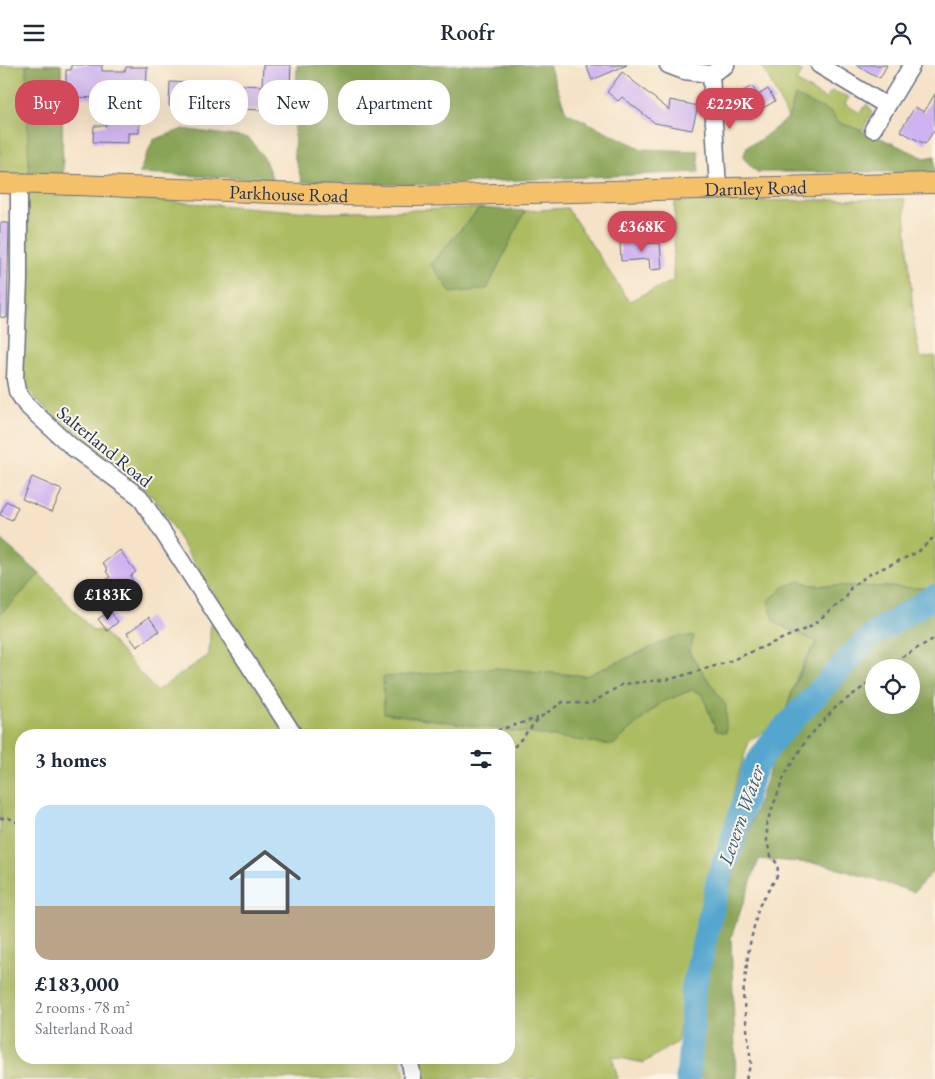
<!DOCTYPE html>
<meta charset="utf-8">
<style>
body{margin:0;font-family:"EB Garamond",serif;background:#f6f6f7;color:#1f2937;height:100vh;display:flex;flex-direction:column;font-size:19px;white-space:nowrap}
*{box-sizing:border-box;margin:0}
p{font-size:16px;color:#747a83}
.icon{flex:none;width:28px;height:28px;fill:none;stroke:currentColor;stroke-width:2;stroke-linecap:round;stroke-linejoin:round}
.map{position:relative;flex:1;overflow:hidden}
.panel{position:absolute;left:15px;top:664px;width:500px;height:335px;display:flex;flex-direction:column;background:#fff;border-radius:20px;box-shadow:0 5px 20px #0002}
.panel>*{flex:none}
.guide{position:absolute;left:15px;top:15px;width:500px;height:45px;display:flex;gap:10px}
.buttons{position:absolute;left:865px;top:594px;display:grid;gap:10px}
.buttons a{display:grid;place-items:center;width:55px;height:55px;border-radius:50%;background:#fff;box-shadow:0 5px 20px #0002;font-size:25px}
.price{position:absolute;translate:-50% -42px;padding:0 11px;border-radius:18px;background:#d1495b;color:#fff;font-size:16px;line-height:32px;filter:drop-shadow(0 1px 2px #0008)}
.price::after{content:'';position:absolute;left:50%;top:30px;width:15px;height:11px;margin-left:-8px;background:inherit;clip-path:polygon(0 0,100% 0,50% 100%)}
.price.current{background:#222;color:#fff}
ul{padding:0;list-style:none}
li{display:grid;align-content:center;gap:10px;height:265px;padding:0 20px}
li+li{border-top:1px solid #e0e1e3}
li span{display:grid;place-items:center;height:155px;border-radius:15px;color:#555}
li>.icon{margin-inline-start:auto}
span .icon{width:90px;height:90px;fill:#fffc;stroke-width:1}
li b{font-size:21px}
h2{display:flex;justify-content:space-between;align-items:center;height:60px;padding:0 20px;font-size:21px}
.chip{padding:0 18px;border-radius:20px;background:#fff;box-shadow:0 5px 20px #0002;font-size:18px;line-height:45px}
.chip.current{background:#d1495b;color:#fff}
header{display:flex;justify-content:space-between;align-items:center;height:65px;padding:0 20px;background:#fff;font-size:22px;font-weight:600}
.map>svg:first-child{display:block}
</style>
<header><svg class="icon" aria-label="menu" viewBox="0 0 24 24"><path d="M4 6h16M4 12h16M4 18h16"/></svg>Roofr<svg class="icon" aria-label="person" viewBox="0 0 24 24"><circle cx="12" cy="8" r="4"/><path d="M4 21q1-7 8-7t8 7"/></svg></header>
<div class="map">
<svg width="935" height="1014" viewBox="0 0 935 1014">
<rect width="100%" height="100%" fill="#fcf5e5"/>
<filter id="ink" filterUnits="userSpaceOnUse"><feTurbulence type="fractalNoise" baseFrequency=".02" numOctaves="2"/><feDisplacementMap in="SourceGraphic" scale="10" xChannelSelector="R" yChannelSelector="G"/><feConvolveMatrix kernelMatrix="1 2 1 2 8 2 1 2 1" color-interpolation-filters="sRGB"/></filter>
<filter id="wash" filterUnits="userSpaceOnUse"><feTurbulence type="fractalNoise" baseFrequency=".0096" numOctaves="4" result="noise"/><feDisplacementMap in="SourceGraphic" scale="20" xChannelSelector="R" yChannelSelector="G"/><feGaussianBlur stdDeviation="1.12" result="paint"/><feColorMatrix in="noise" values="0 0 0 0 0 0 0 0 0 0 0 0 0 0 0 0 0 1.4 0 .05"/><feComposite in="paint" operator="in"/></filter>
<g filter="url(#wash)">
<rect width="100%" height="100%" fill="#f5e2c7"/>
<!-- green -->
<g fill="#acbc60" stroke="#64765f" fill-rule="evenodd">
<polygon points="0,0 61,0 63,114 0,109"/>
<polygon points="762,0 794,0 802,7 796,16 825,34 832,26 849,32 845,39 860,48 867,39 872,47 862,66 838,57 831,47 788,53"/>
<path d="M28,126L324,148L480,143L431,198L487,224L525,146L567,143L629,236L673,216L675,137L904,134L914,258L920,293L935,291V520L926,523L812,520L799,516L776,558L817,577L807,591L797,612L783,654L749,676L736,717L720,793L703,844L677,977L643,998L612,991L618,1014H425L421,993L509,992V670H301L155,434L67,363L34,332L22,309ZM694,571L689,587L726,641L716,665L702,629L692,625L662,637L613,680L385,648L496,603L586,611L675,572Z"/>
<polygon points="40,509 93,566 102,565 156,626 209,590 211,551 289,670 21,670 21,992 401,993 405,1014 0,1014 0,550"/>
</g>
<!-- forest -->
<g fill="#89a456" stroke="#526a5a" fill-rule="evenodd">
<polygon points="26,0 61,0 63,114 29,111"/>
<polygon points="297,0 549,0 566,47 642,84 698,86 699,107 414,120 302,117 294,90"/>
<polygon points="795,31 831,47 838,57 878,72 925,93 935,91 935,107 757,107 743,93 747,81 760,75 788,53"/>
<polygon points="183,64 249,73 264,93 273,115 139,108 153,75"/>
<polygon points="480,143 525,146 487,224 451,228 431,199"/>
<polygon points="0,474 40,509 0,550"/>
<path d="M799,516L812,520L926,523L866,559L783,654C792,626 801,601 817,577L775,558L768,536L784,522Z"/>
<path d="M935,544V804L914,827L823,799L759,794L731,872L736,1014H698L701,936L719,852L773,694L878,576L911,554ZM874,602H911V640H874Z"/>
<polygon points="694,571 689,587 726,641 726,668 716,665 702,629 692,625 662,637 613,680 384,648 383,612 496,603 586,611 675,572"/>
</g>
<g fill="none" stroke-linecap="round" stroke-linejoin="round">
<!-- river -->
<polyline stroke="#54a6cf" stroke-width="25" points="688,1014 692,966 693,926 719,812 730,783 754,703 774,674 870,572 935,531"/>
</g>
<g id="blocks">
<!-- building -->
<g fill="#ceb2f2">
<polygon points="71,0 102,0 102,6 125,6 126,2 147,2 146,41 140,41 139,68 128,68 128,78 93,77 94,61 106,61 106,33 66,32 66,5 71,5"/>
<polygon points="263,0 291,0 289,39 262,38 261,45 242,44 241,53 189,51 189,42 169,41 170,17 190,18 190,22 221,24 221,19 262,21"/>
<polygon points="586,0 627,0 592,15"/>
<polygon points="856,0 887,0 880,13"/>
<polygon points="622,7 669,45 670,35 698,41 692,65 655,58 622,32 618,36 607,27"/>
<polygon points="752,21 758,30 768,24 775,36 748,52 746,48 737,53 727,35"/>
<polygon points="935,29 935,64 925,79 900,66 915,42 924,47"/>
<polygon points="0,158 9,158 7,253 0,252"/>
<polygon points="641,176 641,179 660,178 662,204 650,205 649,194 621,196 620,177"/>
<polygon points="32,412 62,425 52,447 22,434"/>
<polygon points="6,436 18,442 12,455 0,450"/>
<polygon points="120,485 136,507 130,511 138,524 128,532 118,519 109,526 103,517 110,512 106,506 108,505 103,498"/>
<polygon points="110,546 118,557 107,566 98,554"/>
<polygon points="149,552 159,566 137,582 127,568"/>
</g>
</g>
</g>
<g filter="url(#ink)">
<use href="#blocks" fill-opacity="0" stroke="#676e83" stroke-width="1"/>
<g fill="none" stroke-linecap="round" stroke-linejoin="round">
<!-- minor casing -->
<g stroke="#676e83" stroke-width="19">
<g id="minor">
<polyline points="668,0 684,6 711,9 726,0"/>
<polyline points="819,0 887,41"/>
<polyline points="711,9 718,123"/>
<polyline points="873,64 912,0"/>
<polyline points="19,118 19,215 15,314 17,326 26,340 72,382 140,432 294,670"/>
<polyline points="409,992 413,1014"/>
</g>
</g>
<!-- major casing -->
<g stroke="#676e83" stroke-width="22">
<g id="major">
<path id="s1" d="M0,118C138,120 276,131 415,131L935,118"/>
</g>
</g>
<!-- path -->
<g stroke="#676e83" stroke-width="2.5" stroke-dasharray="4 4" stroke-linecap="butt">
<polyline points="889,602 902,592 935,573"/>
<polyline points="308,667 401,670"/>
<polyline points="482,670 538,653"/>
<polyline points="509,688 539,653 563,637 590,639 623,619 671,614 725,598 810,562 846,533 851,522 870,509 918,487 935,471"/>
<polyline points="0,753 9,753 21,759"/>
<polyline points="746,1014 751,998 743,930 749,883 759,841 777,811 778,800 771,791 767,777 767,757 785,709 807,674 836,642 874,614"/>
</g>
<!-- minor -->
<use href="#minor" stroke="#fff" stroke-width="16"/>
<!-- major -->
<use href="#major" stroke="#f4c16a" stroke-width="20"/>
</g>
</g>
<g text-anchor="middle" stroke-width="4" stroke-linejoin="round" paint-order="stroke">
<!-- street labels -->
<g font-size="19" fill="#1b2f5e" stroke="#fcf5e5">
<text dy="7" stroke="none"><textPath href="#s1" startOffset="756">Darnley Road</textPath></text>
<text dy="7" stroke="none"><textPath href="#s1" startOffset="289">Parkhouse Road</textPath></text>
<text transform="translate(105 381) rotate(39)" y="7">Salterland Road</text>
</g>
<!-- water labels -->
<g font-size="20" font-style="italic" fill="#2f5986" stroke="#fcf5e5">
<text transform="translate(741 750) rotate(-71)" y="7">Levern Water</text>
</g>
</g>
</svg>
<div class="buttons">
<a><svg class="icon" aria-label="locate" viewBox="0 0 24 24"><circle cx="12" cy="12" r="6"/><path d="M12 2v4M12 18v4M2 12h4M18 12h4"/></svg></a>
</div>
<b class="price" style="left:730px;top:65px">£229K</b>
<b class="price" style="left:642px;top:188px">£368K</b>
<b class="price current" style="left:108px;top:556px">£183K</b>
<div class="guide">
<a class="chip current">Buy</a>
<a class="chip">Rent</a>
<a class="chip">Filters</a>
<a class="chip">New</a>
<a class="chip">Apartment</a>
</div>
<section class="panel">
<h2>3 homes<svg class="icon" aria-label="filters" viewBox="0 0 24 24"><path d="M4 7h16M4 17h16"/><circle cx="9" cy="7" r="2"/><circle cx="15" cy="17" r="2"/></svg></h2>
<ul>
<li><span style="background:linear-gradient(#bfe0f5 65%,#b9a48a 0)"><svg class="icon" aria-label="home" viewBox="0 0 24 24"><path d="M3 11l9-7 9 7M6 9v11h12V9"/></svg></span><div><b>£183,000</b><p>2 rooms · 78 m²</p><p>Salterland Road</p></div></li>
</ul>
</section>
</div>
